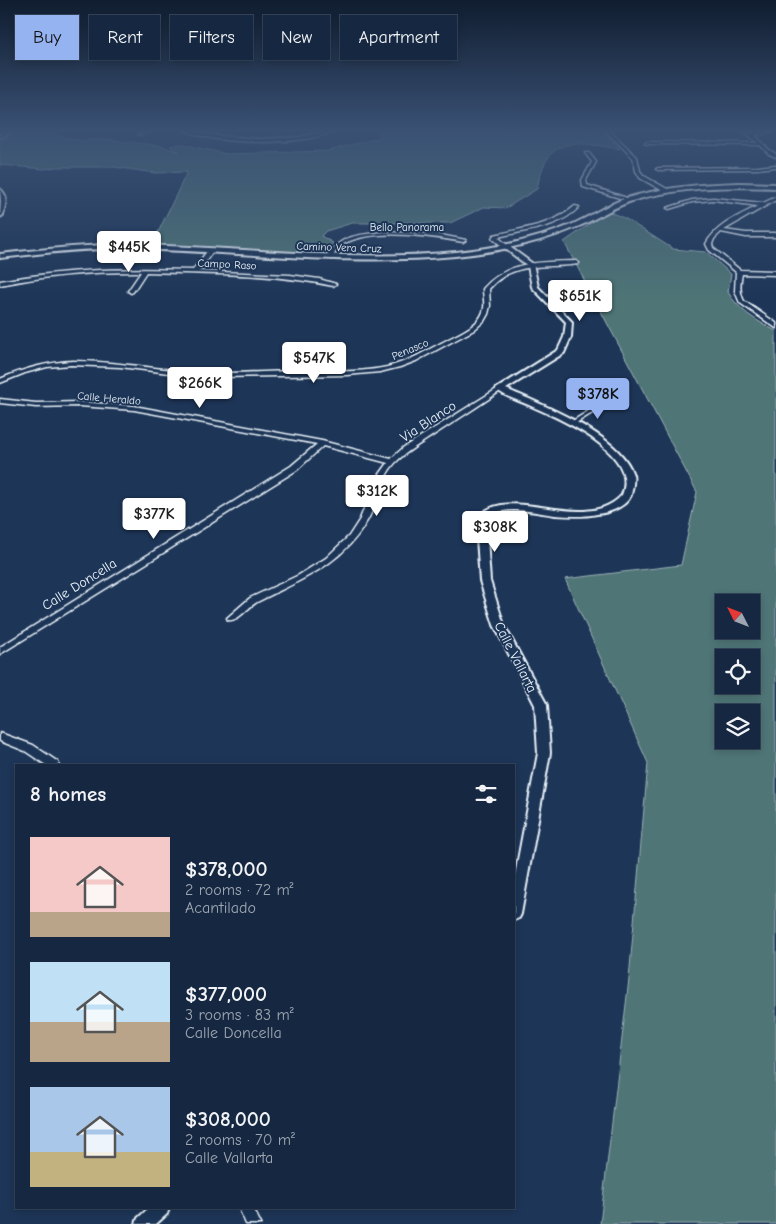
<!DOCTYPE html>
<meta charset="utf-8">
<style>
body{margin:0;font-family:"Comic Neue",sans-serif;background:#1f3048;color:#f1f3f6;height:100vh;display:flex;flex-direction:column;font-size:19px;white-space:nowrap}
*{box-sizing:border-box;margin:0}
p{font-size:16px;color:#9ea6b1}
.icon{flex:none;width:28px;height:28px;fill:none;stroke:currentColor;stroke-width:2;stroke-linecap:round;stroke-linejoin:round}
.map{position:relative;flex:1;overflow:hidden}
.panel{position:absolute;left:15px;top:764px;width:500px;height:445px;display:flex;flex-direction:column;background:#162841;border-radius:0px;box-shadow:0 2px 8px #0003,0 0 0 1px #35445a}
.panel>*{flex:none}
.hud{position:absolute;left:15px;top:15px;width:500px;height:45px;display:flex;gap:10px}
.needle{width:32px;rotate:312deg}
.buttons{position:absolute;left:715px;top:594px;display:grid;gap:10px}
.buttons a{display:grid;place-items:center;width:45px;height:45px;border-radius:0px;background:#162841;box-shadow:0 2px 8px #0003,0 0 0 1px #35445a;font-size:25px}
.price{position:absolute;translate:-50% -42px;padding:0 11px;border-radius:5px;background:#fff;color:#222;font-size:16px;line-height:32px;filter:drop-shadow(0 1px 2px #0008)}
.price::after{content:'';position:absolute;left:50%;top:30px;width:15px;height:11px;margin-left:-8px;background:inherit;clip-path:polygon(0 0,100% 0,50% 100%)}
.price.on{background:#95b2f1;color:#111}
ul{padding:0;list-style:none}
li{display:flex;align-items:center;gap:15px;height:125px;padding:0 15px}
li span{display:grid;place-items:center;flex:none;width:140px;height:100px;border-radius:0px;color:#555}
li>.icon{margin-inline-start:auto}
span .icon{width:60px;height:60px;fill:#fffc;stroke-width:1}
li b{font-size:21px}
h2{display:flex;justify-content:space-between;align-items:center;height:60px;padding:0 15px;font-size:21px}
.pill{padding:0 18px;border-radius:0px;background:#162841;box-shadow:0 2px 8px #0003,0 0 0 1px #35445a;font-size:18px;line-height:45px}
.pill.on{background:#95b2f1;color:#111}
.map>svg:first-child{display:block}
</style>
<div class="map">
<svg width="776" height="1224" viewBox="0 0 776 1224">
<rect width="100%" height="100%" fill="#1d3557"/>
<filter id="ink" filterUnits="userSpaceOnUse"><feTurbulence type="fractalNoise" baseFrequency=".02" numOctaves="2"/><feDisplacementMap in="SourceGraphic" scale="10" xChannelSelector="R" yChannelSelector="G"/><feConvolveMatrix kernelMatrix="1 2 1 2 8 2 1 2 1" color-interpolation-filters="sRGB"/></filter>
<g filter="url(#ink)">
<!-- green -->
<g fill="#4f7476" stroke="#9cb2b7" fill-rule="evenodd">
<path d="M15,131L52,134L81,141L104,139L161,146L179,152L170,146L181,144L227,154L328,151L381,137L377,131H603L620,149C575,142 547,133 537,189L506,208L484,207L450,223H352L326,231L321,236L333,243L326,251L317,253L152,245L187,172L155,173L114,167H55L45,169L0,165V142Z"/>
<path d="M608,211L626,219L673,249L706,252L731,274L728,292C739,311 757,321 776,331V1224H600L629,979L648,763L565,579L681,565L697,492L564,242ZM724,602H751V630H724ZM724,658H751V685H724ZM724,712H751V740H724Z"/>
</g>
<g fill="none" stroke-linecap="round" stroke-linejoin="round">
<!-- minor casing -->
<g stroke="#e8f1f8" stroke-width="3">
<g id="minor">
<polygon points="146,131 152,131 140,135 138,134"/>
<path d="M186,131L220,136L260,139L300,137L328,131H334C305,146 215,145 186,131Z"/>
<polygon points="606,131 610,131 637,157 640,171 644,176 669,190 669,192 665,192 640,178 636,171 633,158"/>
<polygon points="744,131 752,133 776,131 755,135 768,149 776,154 776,157 769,154 760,145 647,144 645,143 647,142 758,143"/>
<polygon points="585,153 589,153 596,162 586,180 587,185 630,199 630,201 583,187 582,180 592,162"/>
<polygon points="776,165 776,167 757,169 658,170 656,169 658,168 757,167"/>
<path d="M776,197V200L724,230L746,233H776V237H746L721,232L714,239L712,244L713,248L740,270L776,271V275L742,274C740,283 739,292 744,301L776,323V328L740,303L735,291L736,272L709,250L706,244C716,225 740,215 758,206L713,200L692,202L669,209L667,208L692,200L713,198L763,203Z"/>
<path d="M575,206L579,207C558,229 526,230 498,237L507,245V247H503L492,238L494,235C523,228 552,226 575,206Z"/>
<path d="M384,232L435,234L466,240L463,242C431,236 373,228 343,244C337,247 335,253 332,259L327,258C339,234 360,235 384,232Z"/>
<path d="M210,249L213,251L199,271L290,275L319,279L336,284L333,286C272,273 208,274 146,272L133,292L131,293L128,291L141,272H134C88,272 45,276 0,285V281C65,269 127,268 193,270L208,250Z"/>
<path d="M576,261L579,263L578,264C544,269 514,260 489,289L490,306L488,314L484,321L474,330L416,361L400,367L380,372L347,375L221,377L193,376L120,367L71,365L47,367L25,373L0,383V379C23,369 47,362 73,361C114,361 153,369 194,372C230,375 267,371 304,371C331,371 359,373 387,367C408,362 426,351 445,341C459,333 481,326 484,308C485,302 483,295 483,289C507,260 542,262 576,261Z"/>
<path d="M500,387L502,388V390C480,405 458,419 435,434C422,443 406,451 395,463C380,479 378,502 367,521C342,565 302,579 259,601C249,605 239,622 228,620L227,618L250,598L299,575L326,558L349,536L360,519L375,481L388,463L323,446L297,470L0,654V647L291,466L317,444L134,410L79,406L36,407L0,403V399L36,403L79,402L134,406L322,441L391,459L404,447Z"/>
<polygon points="613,400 615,401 615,403 602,407 576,423 574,424 571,422 598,405"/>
<polygon points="0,733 33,745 58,762 59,765 46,765 25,751 0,741"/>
<polygon points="239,1208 253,1208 261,1224 246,1224"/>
</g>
</g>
<!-- tertiary casing -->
<g stroke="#e8f1f8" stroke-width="4">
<g id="tertiary">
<polygon points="6,131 11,131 0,138 0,135"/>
<path d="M0,189C9,196 5,205 3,215L0,217L1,201Z"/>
<path d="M503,245H507L533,264L538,287L572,322L571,337L564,353L506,389C540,404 622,435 633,475C634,479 633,485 632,490C631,505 610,513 597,514C583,517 569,516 555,515C533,512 512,506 491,514L487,538L490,581L504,625L547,705L550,753L521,914L519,918L514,920V881L538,753L535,705L494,625L480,581L477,538L483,513C514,486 587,534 622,495C640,453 561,419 531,406C520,401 505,397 496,389L558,350L564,337L566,322L532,287L528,266L503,247Z"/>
<polygon points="149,1208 169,1208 167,1214 156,1224 136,1224 138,1218"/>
</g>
</g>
<!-- secondary casing -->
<g stroke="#e8f1f8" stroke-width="4">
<path id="secondary" d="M739,183L776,184V188C728,186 681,187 635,200C614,206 597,219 577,227C539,243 496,252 455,256C340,267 225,249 110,249C73,249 37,254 0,258V254C36,250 72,246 109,245C225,244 340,263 456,252C495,248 536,240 573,224C591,216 608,204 627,198C663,187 701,184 739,183Z"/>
</g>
<!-- minor -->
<use href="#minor" fill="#1d3557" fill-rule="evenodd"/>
<!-- tertiary -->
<use href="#tertiary" fill="#1d3557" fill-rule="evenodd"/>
<!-- secondary -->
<use href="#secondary" fill="#1d3557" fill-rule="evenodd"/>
</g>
</g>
<!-- sky -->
<linearGradient id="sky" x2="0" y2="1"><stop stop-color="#101d30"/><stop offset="0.43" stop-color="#3a5174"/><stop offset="1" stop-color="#3a5174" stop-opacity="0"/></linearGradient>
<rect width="776" height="302" fill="url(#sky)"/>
<g text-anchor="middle" stroke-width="4" stroke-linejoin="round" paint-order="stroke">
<!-- far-street labels -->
<g font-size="11" fill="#e8f1f8" stroke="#1d3557">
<text x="407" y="231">Bello Panorama</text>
<text transform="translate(339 247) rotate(2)" y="4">Camino Vera Cruz</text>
<text transform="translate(227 264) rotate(3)" y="4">Campo Raso</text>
<text transform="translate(410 349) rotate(-23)" y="4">Penasco</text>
<text transform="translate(109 398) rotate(5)" y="4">Calle Heraldo</text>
</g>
<!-- street labels -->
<g font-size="14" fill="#e8f1f8" stroke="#1d3557">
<text transform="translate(428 421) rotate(-33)" y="5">Via Blanco</text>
<text transform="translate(79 584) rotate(-32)" y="5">Calle Doncella</text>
<text transform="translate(516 657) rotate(63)" y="5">Calle Vallarta</text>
</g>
</g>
</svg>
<div class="buttons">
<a><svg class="needle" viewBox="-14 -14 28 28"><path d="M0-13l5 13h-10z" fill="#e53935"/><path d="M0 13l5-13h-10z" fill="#9ea6b1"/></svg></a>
<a><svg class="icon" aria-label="locate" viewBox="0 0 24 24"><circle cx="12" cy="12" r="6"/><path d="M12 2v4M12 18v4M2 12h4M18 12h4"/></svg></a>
<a><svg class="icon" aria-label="layers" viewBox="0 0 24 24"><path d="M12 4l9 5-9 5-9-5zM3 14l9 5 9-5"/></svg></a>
</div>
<b class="price" style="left:129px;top:273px">$445K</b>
<b class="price" style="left:580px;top:322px">$651K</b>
<b class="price" style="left:314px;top:384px">$547K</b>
<b class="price" style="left:200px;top:409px">$266K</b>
<b class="price on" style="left:598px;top:420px">$378K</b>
<b class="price" style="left:377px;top:517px">$312K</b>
<b class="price" style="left:154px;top:540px">$377K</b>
<b class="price" style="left:495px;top:553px">$308K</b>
<div class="hud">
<a class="pill on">Buy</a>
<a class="pill">Rent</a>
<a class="pill">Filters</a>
<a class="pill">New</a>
<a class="pill">Apartment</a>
</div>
<section class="panel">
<h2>8 homes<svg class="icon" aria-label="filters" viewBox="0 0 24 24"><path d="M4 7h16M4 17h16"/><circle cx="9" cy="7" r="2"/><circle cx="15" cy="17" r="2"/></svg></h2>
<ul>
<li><span style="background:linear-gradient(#f6c9c9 75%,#b9a48a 0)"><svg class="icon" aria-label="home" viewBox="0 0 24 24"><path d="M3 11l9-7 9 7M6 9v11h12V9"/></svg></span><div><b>$378,000</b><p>2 rooms · 72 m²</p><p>Acantilado</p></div></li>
<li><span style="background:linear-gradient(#bfe0f5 60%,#b9a48a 0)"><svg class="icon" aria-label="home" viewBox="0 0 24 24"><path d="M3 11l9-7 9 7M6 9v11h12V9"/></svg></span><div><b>$377,000</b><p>3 rooms · 83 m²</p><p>Calle Doncella</p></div></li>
<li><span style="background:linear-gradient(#a9c7e8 65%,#c2b280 0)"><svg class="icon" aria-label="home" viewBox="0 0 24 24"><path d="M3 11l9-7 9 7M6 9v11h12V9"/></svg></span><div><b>$308,000</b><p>2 rooms · 70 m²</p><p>Calle Vallarta</p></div></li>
</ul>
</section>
</div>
